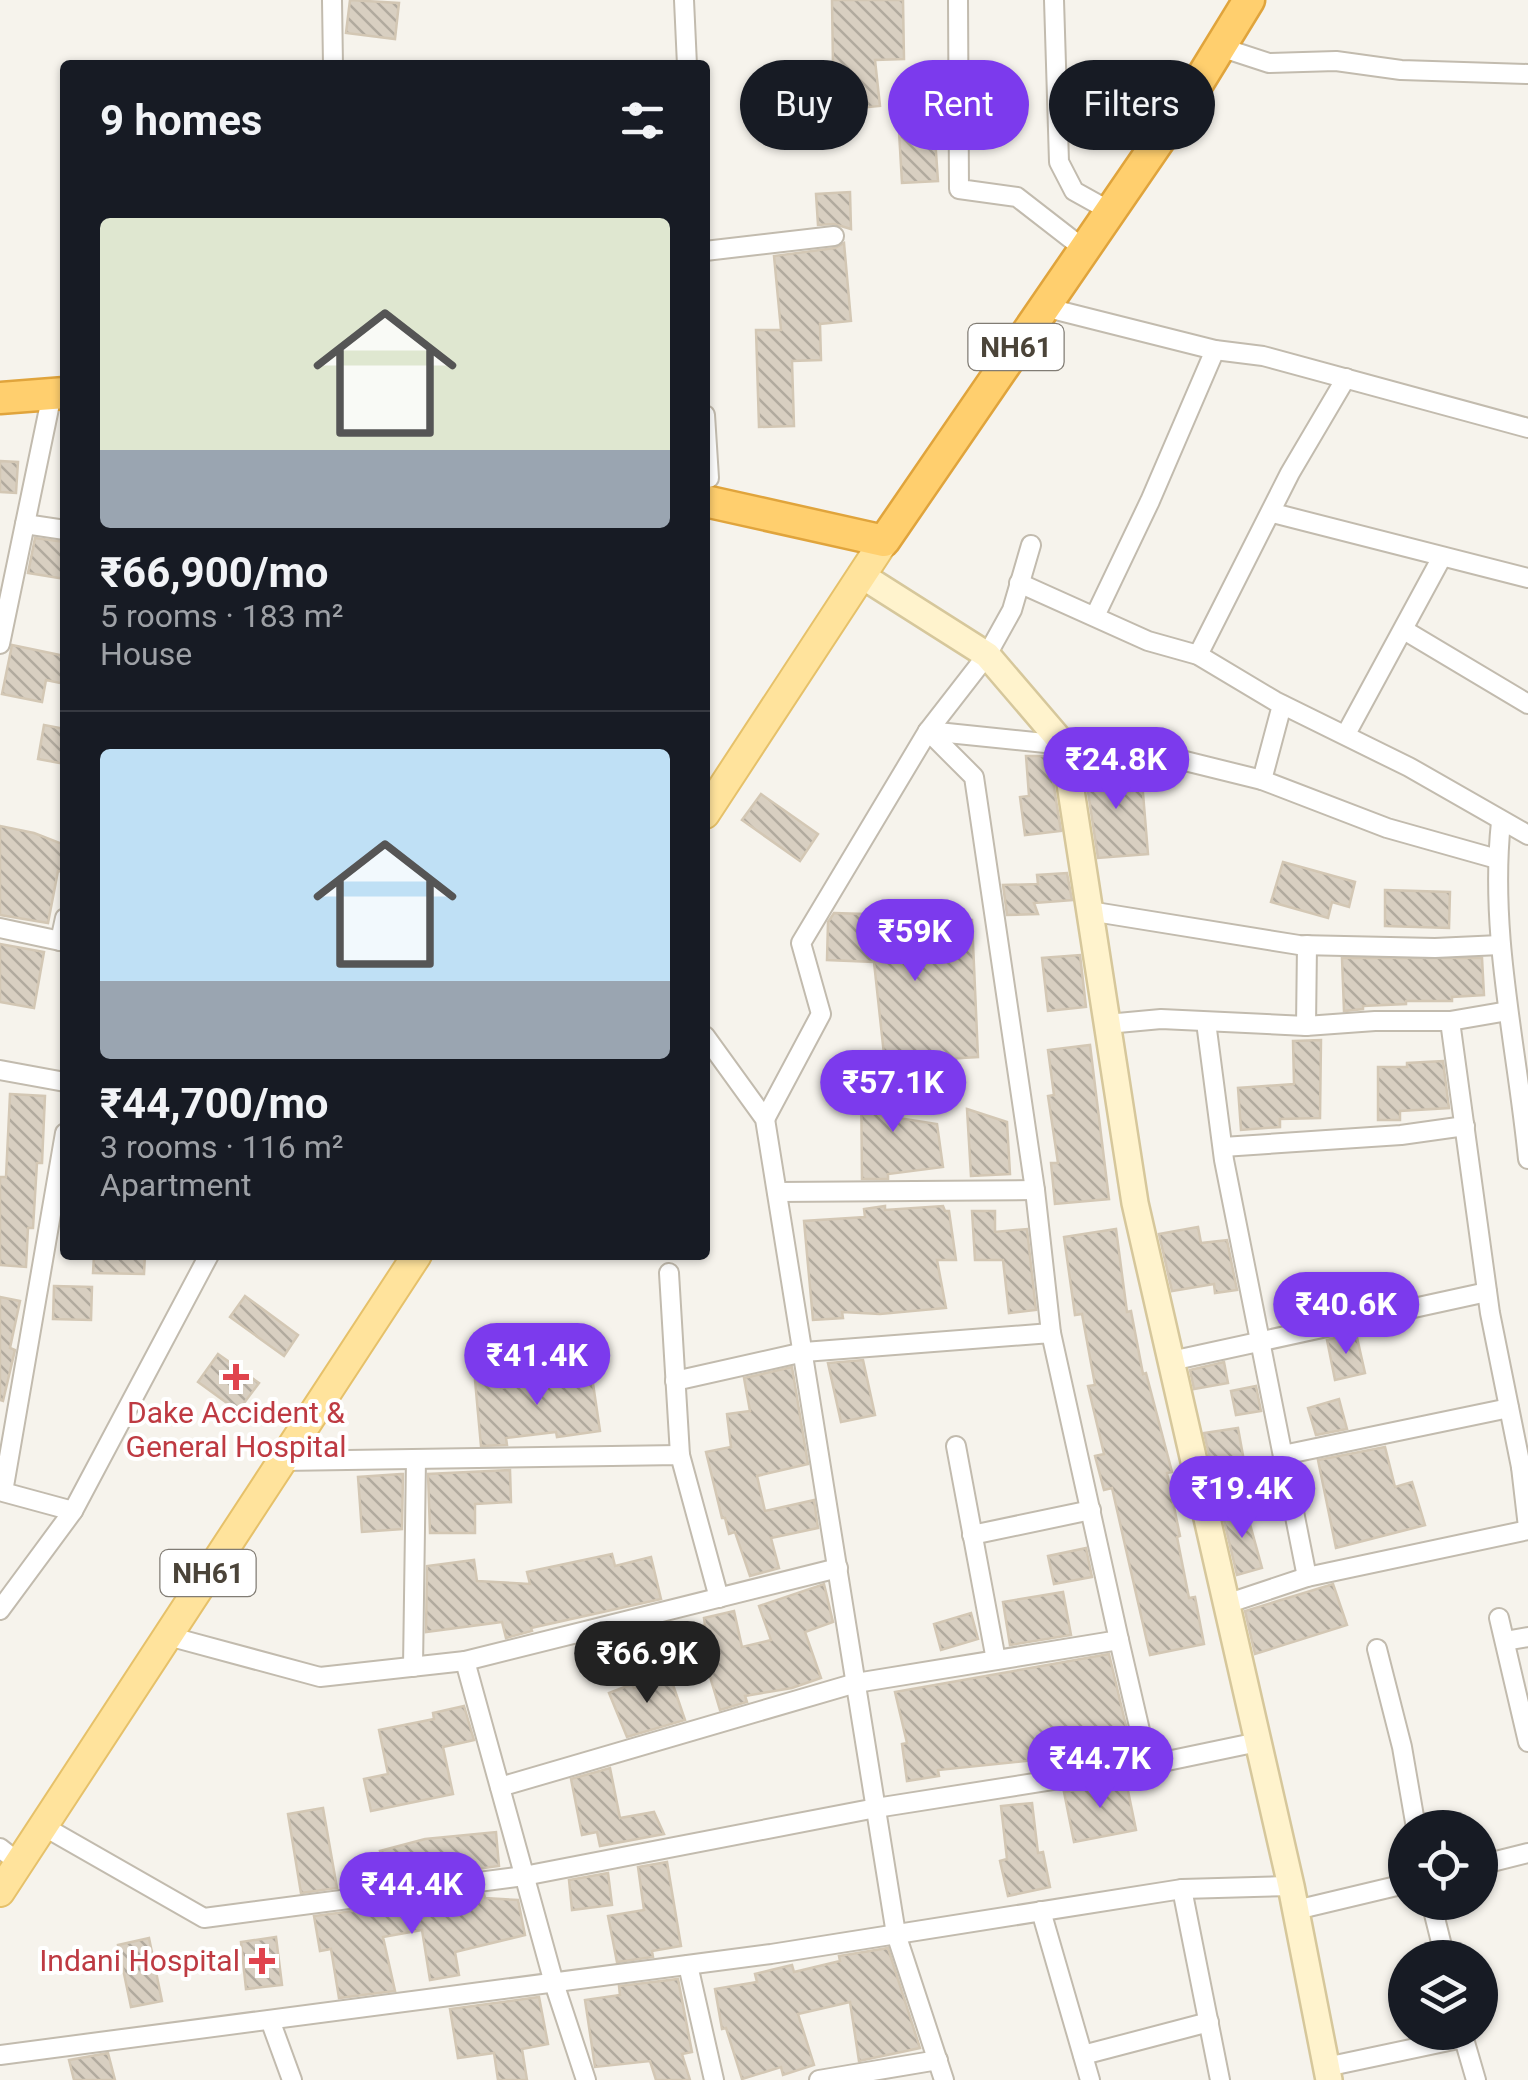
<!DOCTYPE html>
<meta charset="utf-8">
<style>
body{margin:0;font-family:Roboto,sans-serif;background:#242831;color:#f1f3f6;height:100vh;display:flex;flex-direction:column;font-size:38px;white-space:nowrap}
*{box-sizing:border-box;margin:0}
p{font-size:32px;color:#9ea1a6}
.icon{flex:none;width:55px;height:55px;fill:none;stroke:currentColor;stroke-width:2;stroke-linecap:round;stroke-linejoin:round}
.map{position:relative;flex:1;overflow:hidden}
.drawer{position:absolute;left:60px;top:60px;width:650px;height:1200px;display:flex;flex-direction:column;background:#171b24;border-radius:10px;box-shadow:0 2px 8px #0004}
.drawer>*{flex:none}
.top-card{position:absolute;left:740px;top:60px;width:638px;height:90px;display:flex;gap:20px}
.controls{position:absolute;left:1388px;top:1810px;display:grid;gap:20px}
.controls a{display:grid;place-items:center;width:110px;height:110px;border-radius:50%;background:#171b24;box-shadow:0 2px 8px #0004;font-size:50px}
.price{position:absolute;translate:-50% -85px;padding:0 22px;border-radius:35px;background:#7c3aed;color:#fff;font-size:32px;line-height:65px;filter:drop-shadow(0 2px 5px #0008)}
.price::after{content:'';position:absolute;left:50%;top:60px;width:30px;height:22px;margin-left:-15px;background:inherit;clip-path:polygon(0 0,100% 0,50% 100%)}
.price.active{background:#222;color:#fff}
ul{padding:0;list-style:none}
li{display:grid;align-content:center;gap:20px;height:530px;padding:0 40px}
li+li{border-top:2px solid #363941}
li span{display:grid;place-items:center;height:310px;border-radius:10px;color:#555}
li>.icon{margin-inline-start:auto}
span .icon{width:180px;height:180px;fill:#fffc;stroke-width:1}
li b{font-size:42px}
h2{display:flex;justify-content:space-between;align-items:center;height:120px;padding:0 40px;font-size:42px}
.chip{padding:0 35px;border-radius:45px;background:#171b24;box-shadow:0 2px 8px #0004;font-size:35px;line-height:90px}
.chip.active{background:#7c3aed;color:#fff}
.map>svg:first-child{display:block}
</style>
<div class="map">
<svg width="1528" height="2080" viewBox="0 0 1528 2080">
<defs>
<pattern id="building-back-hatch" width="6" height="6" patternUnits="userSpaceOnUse" patternTransform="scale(2.5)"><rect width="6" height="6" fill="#d8cfc1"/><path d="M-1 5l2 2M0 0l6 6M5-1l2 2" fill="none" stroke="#b1aa9e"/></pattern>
</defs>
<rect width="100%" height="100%" fill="#f6f3ec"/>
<!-- building -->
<g fill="url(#building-back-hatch)" stroke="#d3c7b4" stroke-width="2.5">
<polygon points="350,0 399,3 395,39 346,33"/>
<polygon points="832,0 903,0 904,59 875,60 880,106 828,111 824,68 833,67"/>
<polygon points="932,94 938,181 902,183 897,97"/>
<polygon points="850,192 851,229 834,224 818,225 816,194"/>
<polygon points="844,243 851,321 820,324 821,360 792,361 794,426 759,427 756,330 781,330 774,256 835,248"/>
<polygon points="0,461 18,462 16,493 0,492"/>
<polygon points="35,538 65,542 65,579 28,573"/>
<polygon points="12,645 65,656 65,684 46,680 42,702 2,694"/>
<polygon points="44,725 65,729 65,764 38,759"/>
<polygon points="1026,756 1049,756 1061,831 1025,835 1020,797 1029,796"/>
<polygon points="1107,756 1109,784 1142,781 1148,854 1098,858 1083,759"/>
<polygon points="761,794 818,834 800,861 742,820"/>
<polygon points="0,826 34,833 65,845 63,872 58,871 48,923 0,915"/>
<polygon points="1283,862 1355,882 1349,907 1332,902 1328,918 1271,902"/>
<polygon points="1067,873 1072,900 1034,903 1038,914 1007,915 1003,885 1038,884 1037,875"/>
<polygon points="1385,890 1450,892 1449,928 1385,926"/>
<polygon points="834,913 933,916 933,921 972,920 978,1057 945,1059 946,1075 929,1069 886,1073 874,962 827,960 828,922"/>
<polygon points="0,944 44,952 34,1008 0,1002"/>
<polygon points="1080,955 1086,1007 1048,1011 1042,958"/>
<polygon points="1342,958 1482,958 1484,995 1452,997 1452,1001 1406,1001 1406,1004 1363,1006 1363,1009 1344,1011"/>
<polygon points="1321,1040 1320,1118 1280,1119 1280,1127 1241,1130 1238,1088 1294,1084 1293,1041"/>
<polygon points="1090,1045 1109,1199 1055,1204 1051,1163 1058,1163 1048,1096 1054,1095 1048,1050"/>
<polygon points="1443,1061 1449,1108 1400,1111 1400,1120 1378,1120 1378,1067 1407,1067 1407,1063"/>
<polygon points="861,1075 893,1076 892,1117 937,1124 943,1167 888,1174 888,1179 862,1179"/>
<polygon points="10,1094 45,1096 42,1163 37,1163 33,1228 28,1228 26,1267 0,1265 0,1177 6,1177"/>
<polygon points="967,1109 1007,1122 1010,1174 971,1176"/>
<polygon points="885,1206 885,1210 943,1206 945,1211 949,1211 956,1260 937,1260 946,1308 880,1314 842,1312 843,1318 813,1320 804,1221 865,1217 864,1209"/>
<polygon points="972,1211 995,1211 995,1232 1027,1229 1036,1310 1009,1313 1003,1260 975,1260"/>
<polygon points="1198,1227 1201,1243 1227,1240 1237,1290 1215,1293 1214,1284 1172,1291 1159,1234"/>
<polygon points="1116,1229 1127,1312 1131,1311 1143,1374 1146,1373 1172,1472 1167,1473 1180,1536 1177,1537 1189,1598 1195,1597 1204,1644 1150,1655 1112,1488 1104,1490 1095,1456 1104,1454 1088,1386 1095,1385 1082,1314 1075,1315 1064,1237"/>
<polygon points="94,1255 145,1255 144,1274 93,1273"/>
<polygon points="54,1286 92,1287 91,1320 53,1319"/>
<polygon points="245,1296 298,1335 284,1356 230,1317"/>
<polygon points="0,1297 20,1301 10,1348 15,1350 3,1401 0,1400"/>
<polygon points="1356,1333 1365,1373 1335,1380 1327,1340"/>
<polygon points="218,1354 259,1383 238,1411 198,1382"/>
<polygon points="863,1360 875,1415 841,1422 828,1363"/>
<polygon points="1224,1362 1228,1383 1194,1389 1190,1370"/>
<polygon points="792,1367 808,1464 757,1476 765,1511 814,1500 818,1528 771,1538 779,1568 750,1576 735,1532 729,1534 725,1518 722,1518 706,1452 731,1447 727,1414 750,1411 744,1378"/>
<polygon points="591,1370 600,1431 557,1437 556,1432 506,1438 507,1445 481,1446 475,1380 500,1377 501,1388 548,1382 547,1377"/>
<polygon points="1256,1386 1261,1411 1236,1415 1231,1391"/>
<polygon points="1339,1399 1347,1429 1316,1435 1308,1408"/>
<polygon points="1238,1428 1244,1461 1212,1468 1204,1433"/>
<polygon points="1385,1447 1395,1487 1412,1482 1425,1525 1336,1548 1318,1460"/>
<polygon points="510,1470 511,1502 475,1504 475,1533 430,1533 428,1474"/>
<polygon points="401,1474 403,1474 402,1529 362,1532 358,1477"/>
<polygon points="1245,1506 1262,1568 1237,1575 1222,1512"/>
<polygon points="1086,1548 1092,1577 1054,1584 1048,1556"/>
<polygon points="612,1554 615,1566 651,1557 661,1599 531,1628 532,1631 506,1638 502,1622 426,1632 427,1566 474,1560 477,1581 530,1584 527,1572"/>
<polygon points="824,1584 833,1622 805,1632 821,1678 792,1688 745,1696 747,1702 720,1710 708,1670 677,1679 665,1636 705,1625 704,1618 734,1611 742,1647 771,1640 759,1606"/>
<polygon points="1333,1584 1347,1625 1255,1654 1245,1611"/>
<polygon points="1063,1592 1071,1635 1010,1645 1003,1602"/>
<polygon points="971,1613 978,1639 941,1650 934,1624"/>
<polygon points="1109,1654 1132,1751 1121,1753 1121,1757 1091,1761 1088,1743 1053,1750 1054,1758 938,1770 939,1776 907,1781 902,1744 907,1743 895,1692"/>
<polygon points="670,1676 685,1720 627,1737 609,1693 632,1684 634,1688"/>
<polygon points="464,1706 474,1740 443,1747 453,1794 371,1811 364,1779 388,1774 379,1730 434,1719 433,1713"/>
<polygon points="610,1768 620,1818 654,1812 664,1834 600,1846 597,1832 582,1835 571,1779"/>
<polygon points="1126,1781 1136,1830 1074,1842 1064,1792"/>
<polygon points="1032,1803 1038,1853 1043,1852 1050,1887 1008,1896 1000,1861 1007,1859 1001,1806"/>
<polygon points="323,1808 337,1888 301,1893 288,1814"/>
<polygon points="496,1832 499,1866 388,1881 380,1851 425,1839"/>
<polygon points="667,1862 681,1946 652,1951 653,1957 617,1962 608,1916 644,1910 638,1867"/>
<polygon points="608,1873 612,1905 572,1910 569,1880"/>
<polygon points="484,1894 485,1898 518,1900 525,1935 455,1952 459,1975 430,1980 422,1930 383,1937 395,1991 339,1998 331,1949 320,1951 314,1916"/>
<polygon points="276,1937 282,1985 246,1989 241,1942"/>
<polygon points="149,1938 162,2001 131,2007 118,1945"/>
<polygon points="888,1948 920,2048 859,2061 850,2002 798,2014 814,2065 783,2075 781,2067 742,2079 726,2028 722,2029 715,1989 757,1982 755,1974 771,1970 792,1965 794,1972 840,1961 839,1956"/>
<polygon points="678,1979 692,2052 682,2054 690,2080 656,2080 650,2061 595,2067 585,2000 620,1995 619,1986"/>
<polygon points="539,1997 548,2044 522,2049 527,2080 498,2080 494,2053 458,2058 450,2009"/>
<polygon points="108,2053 115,2080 74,2080 69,2060"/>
</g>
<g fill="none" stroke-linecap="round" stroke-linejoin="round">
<!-- street casing -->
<g stroke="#c2bbae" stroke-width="22">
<g id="street">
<polyline points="332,0 333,65"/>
<polyline points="684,0 687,65"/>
<polyline points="958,0 959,189 1017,197 1084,249"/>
<polyline points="1054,0 1059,162 1074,191 1110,211"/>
<polyline points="1220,47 1269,63 1336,61 1401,70 1528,74"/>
<polyline points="705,251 834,236"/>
<polyline points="1044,307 1215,350 1263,356 1528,428"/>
<polyline points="705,415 709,478"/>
<polyline points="1273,513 1528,578"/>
<polyline points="25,524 65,530"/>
<polyline points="1019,583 1148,641 1198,655 1275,701 1409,767 1528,835"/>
<polyline points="1095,616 1150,501 1215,350"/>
<polyline points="1404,630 1528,704"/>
<polyline points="0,644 52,394"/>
<polyline points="1198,655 1290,473 1346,378"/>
<polyline points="928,731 974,777 1035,1190 1051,1333"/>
<polyline points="928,731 1064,745"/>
<polyline points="1346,734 1442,557"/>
<polyline points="1181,760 1262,780 1387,828 1497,859"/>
<polyline points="1262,780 1282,705"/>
<path d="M1501,822C1489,935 1517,1046 1528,1159"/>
<polyline points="1089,911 1299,945 1435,948 1500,945"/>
<polyline points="0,928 65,942"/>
<polyline points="60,941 65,918"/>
<polyline points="1450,1021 1490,1313 1521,1467"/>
<polyline points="1206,1022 1224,1160 1307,1577"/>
<polyline points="1107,1024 1161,1019 1306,1026 1375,1021 1450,1021 1508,1011"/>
<polyline points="1306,1026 1307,945"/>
<polyline points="705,1036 765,1119 896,1934 944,2080"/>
<polyline points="0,1070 65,1082"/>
<polyline points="765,1119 821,1014 801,943 928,731 987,655 1012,610 1031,545"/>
<polyline points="65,1133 3,1492 73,1511 209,1255"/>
<polyline points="1223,1147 1401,1135 1465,1126"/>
<polyline points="777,1192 1035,1190"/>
<polyline points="669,1273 680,1455"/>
<polyline points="1171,1361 1487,1292"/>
<polyline points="956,1446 996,1660"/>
<polyline points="1283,1455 1509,1408"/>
<polyline points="282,1461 680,1455 719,1598"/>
<polyline points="1528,1466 1521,1467 1528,1527"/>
<polyline points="972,1535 1091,1510"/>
<polyline points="1226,1604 1307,1577 1528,1530"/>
<polyline points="0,1610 73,1511"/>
<polyline points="1499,1618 1528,1742"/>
<polyline points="168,1636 320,1677 465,1661"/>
<polyline points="1119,1640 1148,1765"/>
<polyline points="1505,1641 1528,1637"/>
<polyline points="1377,1649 1402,1747 1416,1828"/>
<polyline points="413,1667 416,1459"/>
<polyline points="500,1787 856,1683 1119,1640 1051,1333 804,1352 675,1381"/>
<polyline points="43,1826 204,1918 524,1876 876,1808 1148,1765 1258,1742"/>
<polyline points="0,1848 19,1863"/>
<polyline points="1480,1865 1528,1853"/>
<polyline points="1182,1889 1220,2080"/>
<polyline points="1431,1902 1445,1958"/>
<polyline points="1296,1910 1405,1884"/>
<polyline points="1041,1911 1090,2080"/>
<polyline points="688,1965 714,2080"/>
<polyline points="270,2020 292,2080"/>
<polyline points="1462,2032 1476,2080"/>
<polyline points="0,2055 771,1954 1182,1889 1291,1886"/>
<polyline points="1083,2055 1209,2022"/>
<polyline points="1326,2067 1463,2038"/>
<polyline points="586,2080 554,1983 465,1661 838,1568"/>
<polyline points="819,2080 938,2060"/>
</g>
</g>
<!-- secondary casing -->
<g stroke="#d6c79b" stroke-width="30">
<polyline id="secondary" points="861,575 987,655 1064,745 1135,1203 1291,1886 1329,2080"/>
</g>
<!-- primary casing -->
<g stroke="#e6c16a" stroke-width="32">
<g id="primary">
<polyline points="705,814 884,541"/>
<polyline points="0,1892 417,1255"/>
</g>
</g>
<!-- highway casing -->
<g stroke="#e0a43c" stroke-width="35">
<g id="highway">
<polyline points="0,398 65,393"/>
<polyline points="705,501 884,541 1195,88 1249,0"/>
</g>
</g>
<!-- street -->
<use href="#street" stroke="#fff" stroke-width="18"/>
<!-- secondary -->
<use href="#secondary" stroke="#fff3cd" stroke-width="25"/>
<!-- primary -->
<use href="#primary" stroke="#ffe39c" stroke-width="28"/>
<!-- highway -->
<use href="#highway" stroke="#ffcf6e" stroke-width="30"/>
</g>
<!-- markers -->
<g fill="#e0444e" stroke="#fff" stroke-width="4">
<path d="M231 1362h10v10h10v10h-10v10h-10v-10h-10v-10h10z"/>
<path d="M257 1946h10v10h10v10h-10v10h-10v-10h-10v-10h10z"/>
</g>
<g text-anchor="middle" stroke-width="8" stroke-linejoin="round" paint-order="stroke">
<!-- shield labels -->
<g fill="#fff" stroke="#817c74" stroke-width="2.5">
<rect x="968.5" y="324" width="95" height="46" rx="8"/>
<rect x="160.5" y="1550" width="95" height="46" rx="8"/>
</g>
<g font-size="28" font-weight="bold" fill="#4b4439">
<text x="1016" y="357">NH61</text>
<text x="208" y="1583">NH61</text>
</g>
<!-- health labels -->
<g font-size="30" fill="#be3a42" stroke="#fff">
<text x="236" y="1423">Dake Accident &amp;<tspan x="236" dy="34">General Hospital</tspan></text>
<text x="240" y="1971" text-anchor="end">Indani Hospital</text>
</g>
</g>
</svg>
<div class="controls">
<a><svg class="icon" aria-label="locate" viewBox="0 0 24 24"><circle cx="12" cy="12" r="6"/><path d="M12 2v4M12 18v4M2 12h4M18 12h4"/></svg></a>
<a><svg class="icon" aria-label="layers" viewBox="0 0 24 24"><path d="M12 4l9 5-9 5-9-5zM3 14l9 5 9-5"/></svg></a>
</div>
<b class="price" style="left:1116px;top:812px">₹24.8K</b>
<b class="price" style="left:915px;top:984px">₹59K</b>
<b class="price" style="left:893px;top:1135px">₹57.1K</b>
<b class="price" style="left:1346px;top:1357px">₹40.6K</b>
<b class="price" style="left:537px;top:1408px">₹41.4K</b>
<b class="price" style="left:1242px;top:1541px">₹19.4K</b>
<b class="price active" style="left:647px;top:1706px">₹66.9K</b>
<b class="price" style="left:1100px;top:1811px">₹44.7K</b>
<b class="price" style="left:412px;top:1937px">₹44.4K</b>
<div class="top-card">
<a class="chip">Buy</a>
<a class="chip active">Rent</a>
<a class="chip">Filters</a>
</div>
<section class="drawer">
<h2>9 homes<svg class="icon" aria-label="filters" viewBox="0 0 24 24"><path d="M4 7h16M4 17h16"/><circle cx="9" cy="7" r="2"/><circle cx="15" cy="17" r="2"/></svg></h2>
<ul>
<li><span style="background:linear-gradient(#dfe7d0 75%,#9aa5b1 0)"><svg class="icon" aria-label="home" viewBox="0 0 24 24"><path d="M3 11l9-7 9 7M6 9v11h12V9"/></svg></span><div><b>₹66,900/mo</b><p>5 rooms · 183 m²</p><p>House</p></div></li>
<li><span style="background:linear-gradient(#bfe0f5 75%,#9aa5b1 0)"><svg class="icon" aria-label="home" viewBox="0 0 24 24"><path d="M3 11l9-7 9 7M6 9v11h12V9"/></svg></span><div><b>₹44,700/mo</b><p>3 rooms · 116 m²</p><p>Apartment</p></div></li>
</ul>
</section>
</div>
